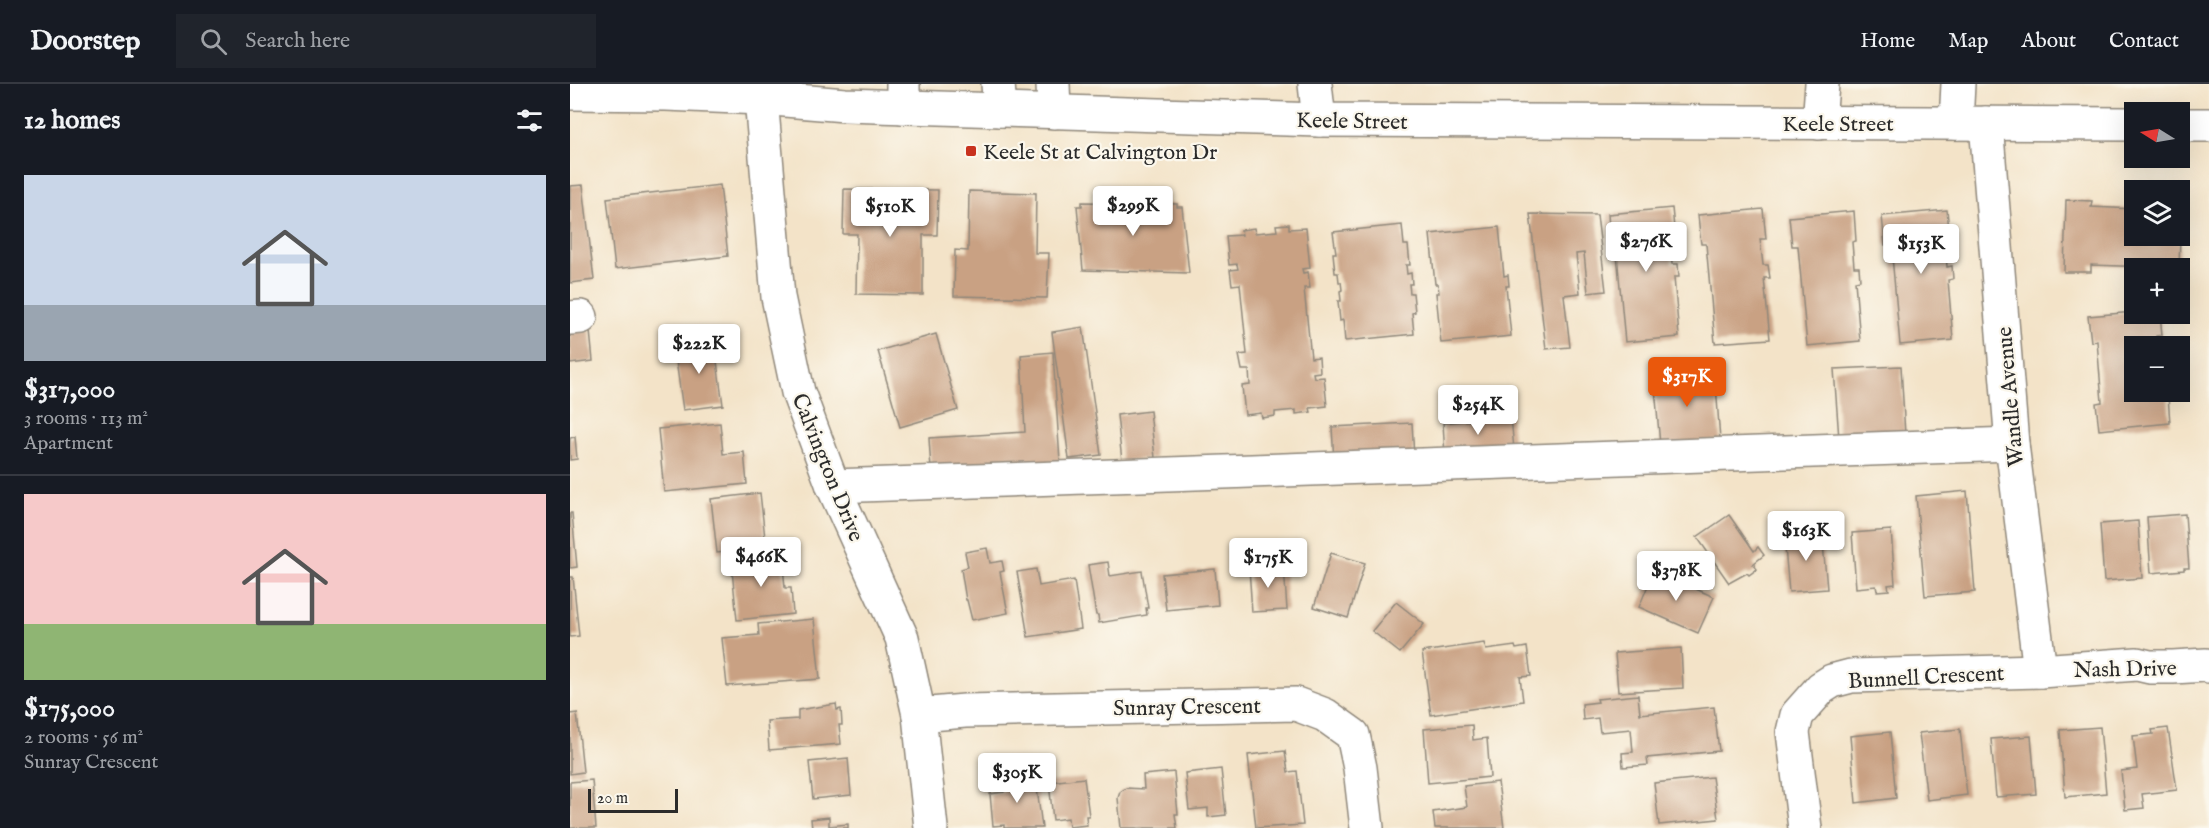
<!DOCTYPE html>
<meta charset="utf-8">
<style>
body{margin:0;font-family:"IM FELL English",serif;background:#20242c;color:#f1f3f6;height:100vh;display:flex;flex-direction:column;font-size:22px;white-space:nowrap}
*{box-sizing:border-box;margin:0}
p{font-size:20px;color:#9ea1a6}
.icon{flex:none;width:33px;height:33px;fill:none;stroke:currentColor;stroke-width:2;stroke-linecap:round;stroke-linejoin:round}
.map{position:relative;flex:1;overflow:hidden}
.panel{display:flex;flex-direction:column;background:#171b24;width:570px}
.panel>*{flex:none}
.needle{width:39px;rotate:281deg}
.buttons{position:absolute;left:1554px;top:18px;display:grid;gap:12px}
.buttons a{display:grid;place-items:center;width:66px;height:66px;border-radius:0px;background:#171b24;box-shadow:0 6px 24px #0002;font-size:30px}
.scale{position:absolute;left:18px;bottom:15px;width:90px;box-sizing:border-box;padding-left:6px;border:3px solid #2b2b2b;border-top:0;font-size:16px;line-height:21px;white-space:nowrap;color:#2b2b2b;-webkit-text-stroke:4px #fbf7ec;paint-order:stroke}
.price{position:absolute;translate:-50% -51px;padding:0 14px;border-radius:6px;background:#fff;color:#222;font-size:20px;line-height:39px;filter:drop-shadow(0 2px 3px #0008)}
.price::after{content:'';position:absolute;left:50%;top:36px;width:18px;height:14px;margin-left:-9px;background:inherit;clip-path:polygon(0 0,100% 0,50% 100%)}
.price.active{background:#ea580c;color:#fff}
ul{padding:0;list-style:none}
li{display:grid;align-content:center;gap:12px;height:318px;padding:0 24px}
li+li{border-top:2px solid #363941}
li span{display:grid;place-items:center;height:186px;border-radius:0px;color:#555}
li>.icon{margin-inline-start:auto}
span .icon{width:108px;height:108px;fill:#fffc;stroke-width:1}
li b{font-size:26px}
h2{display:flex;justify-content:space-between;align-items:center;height:72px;padding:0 24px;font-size:26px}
header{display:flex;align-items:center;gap:36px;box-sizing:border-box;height:84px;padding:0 30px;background:#171b24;border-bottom:2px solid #363941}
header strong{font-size:28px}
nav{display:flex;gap:33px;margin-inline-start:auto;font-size:21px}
.search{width:420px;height:54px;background:#20242c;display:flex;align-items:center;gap:15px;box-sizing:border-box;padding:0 21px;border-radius:0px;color:#9ea1a6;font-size:22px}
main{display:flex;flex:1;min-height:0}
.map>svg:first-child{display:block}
</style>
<header>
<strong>Doorstep</strong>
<div class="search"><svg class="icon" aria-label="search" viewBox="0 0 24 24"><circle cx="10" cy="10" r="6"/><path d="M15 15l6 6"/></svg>Search here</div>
<nav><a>Home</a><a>Map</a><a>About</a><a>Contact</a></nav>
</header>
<main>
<section class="panel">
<h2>12 homes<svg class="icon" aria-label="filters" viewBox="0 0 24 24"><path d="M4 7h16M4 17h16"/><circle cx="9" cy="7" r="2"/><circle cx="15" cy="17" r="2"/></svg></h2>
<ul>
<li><span style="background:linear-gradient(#c9d6e8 70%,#9aa5b1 0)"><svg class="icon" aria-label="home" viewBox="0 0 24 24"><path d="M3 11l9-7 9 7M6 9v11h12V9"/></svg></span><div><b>$317,000</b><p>3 rooms · 113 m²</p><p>Apartment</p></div></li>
<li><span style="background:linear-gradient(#f6c9c9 70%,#8fb573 0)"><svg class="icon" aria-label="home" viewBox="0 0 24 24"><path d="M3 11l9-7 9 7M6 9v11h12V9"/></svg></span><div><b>$175,000</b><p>2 rooms · 56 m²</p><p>Sunray Crescent</p></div></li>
</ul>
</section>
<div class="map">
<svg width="1639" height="744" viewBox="0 0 1639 744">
<rect width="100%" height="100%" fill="#fbf7ec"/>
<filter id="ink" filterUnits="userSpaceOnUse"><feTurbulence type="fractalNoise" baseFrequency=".0167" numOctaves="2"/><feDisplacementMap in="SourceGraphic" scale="12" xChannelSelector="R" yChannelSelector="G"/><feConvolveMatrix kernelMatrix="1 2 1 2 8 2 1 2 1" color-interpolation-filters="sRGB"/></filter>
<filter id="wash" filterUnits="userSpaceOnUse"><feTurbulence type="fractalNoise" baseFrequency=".008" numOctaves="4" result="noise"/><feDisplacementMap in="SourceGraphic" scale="24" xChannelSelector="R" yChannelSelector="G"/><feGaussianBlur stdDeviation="1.35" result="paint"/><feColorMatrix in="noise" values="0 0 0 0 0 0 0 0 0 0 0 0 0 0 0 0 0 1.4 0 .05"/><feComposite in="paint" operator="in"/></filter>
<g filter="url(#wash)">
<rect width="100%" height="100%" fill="#f3e3c8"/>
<g id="blocks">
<!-- building -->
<g fill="#c9a183">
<polygon points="13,101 24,196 0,199 0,102"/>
<polygon points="150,101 158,172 45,185 37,114"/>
<polygon points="274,105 368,106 367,151 353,151 353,211 286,210 287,150 273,150"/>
<polygon points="399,107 466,109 465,169 479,169 477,214 384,212 385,166 398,167"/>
<polygon points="1496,116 1522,117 1521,123 1564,125 1564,152 1610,152 1609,184 1521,181 1521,188 1494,188"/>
<polygon points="512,118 607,120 607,123 612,123 619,189 513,186 507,122 512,122"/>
<polygon points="1102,124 1105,154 1100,154 1102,180 1108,180 1109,193 1104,193 1109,253 1055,258 1046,159 1040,159 1038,130"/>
<polygon points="1193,125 1196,155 1190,155 1193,181 1198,181 1200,194 1194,194 1200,255 1145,259 1136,160 1131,160 1128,131"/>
<polygon points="1377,126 1380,156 1375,157 1377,183 1382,182 1383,195 1378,196 1383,256 1330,261 1321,161 1315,161 1312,132"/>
<polygon points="1284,127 1286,157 1282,158 1284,183 1289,183 1290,196 1285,197 1290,257 1237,262 1228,162 1222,162 1219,133"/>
<polygon points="960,130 1027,131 1036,207 1018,209 1014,169 1006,170 1010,209 994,211 1000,263 976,265"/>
<polygon points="719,140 719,145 736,144 740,184 732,185 733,189 738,188 740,204 734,204 741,274 749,273 750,288 743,289 744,294 754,293 757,322 740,324 741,328 726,330 726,326 705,328 705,332 692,334 691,329 675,331 672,302 680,301 679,286 672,286 669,271 677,270 670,200 662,201 660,186 668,185 667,180 659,181 656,152 672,151 671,146 684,144 685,149 707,147 706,141"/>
<polygon points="832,141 834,161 838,161 840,181 836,181 837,190 841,189 842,200 839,200 840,209 843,209 845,228 842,229 844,250 775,257 773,236 770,237 768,217 771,217 770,207 772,206 771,198 769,198 768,189 765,189 763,169 766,169 763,148"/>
<polygon points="929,143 934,192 938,191 939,202 936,202 941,252 871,259 866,209 869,209 868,200 865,200 860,150"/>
<polygon points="1564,228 1590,230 1592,251 1586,252 1587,262 1564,262 1564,308 1591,308 1592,313 1598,312 1600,339 1529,346 1526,319 1532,318 1527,257 1521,258 1518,232"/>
<polygon points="513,243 531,371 499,375 482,248"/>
<polygon points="20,247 23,277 0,280 0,249"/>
<polygon points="366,250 388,326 330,343 308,267"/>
<polygon points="144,256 153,321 113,326 104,262"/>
<polygon points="483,268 490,378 361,386 359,354 455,348 451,271"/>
<polygon points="1331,282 1335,351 1269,355 1264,285"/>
<polygon points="1145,287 1150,356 1090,361 1084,292"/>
<polygon points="580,327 585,374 552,377 547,331"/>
<polygon points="941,332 944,366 875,372 873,339"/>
<polygon points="150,339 153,370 174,368 177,400 94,408 88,345"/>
<polygon points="842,339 844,373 764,377 762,343"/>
<polygon points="5,353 7,375 0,376 0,354"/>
<polygon points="1397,407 1405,508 1355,512 1346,412"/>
<polygon points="190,409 196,463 147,469 141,415"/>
<polygon points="0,429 2,429 7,483 0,484"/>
<polygon points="1615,430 1619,484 1614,484 1614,486 1581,489 1577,433"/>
<polygon points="1159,431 1184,467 1188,463 1194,471 1183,480 1187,485 1179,491 1177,489 1159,499 1127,453"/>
<polygon points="1568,437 1572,494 1534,497 1530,440"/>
<polygon points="1321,446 1325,500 1318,501 1319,506 1307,507 1306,502 1286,504 1282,449"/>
<polygon points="1252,448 1257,505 1219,508 1214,452"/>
<polygon points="417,464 420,479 432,477 434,487 430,488 438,529 402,536 397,516 396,516 391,485 398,483 395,468"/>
<polygon points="761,469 795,479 778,534 744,523"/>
<polygon points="212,471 215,504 221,504 223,530 167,536 161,476"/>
<polygon points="538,478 540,492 572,487 578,524 576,524 577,531 529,539 528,531 526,531 518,481"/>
<polygon points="714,482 717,526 682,528 679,484"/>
<polygon points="466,485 469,502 504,496 511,545 458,553 447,488"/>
<polygon points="645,485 648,521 596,526 592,490"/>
<polygon points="1084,487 1144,513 1128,549 1069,523"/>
<polygon points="0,493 3,493 9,552 0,553"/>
<polygon points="826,518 854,540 830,569 802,547"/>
<polygon points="244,535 250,595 157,602 152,554 189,551 188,540"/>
<polygon points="914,559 916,566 945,562 946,565 957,563 961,592 950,593 953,617 861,631 852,568"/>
<polygon points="1111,564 1113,604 1048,608 1045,569"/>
<polygon points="1068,611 1070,630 1144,623 1149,667 1077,674 1078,681 1053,683 1052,669 1063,668 1061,645 1030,648 1028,634 1013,636 1012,620 1028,618 1027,615"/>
<polygon points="266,620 267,626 271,625 272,641 269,641 271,660 199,666 197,637 228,635 228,626"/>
<polygon points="7,629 13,688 0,690 0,630"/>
<polygon points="902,641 903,656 917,654 920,693 858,699 854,645"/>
<polygon points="1530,643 1536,709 1495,713 1490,646"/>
<polygon points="1598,644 1607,706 1572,710 1574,724 1555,726 1551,687 1567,685 1563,652 1583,650 1582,646"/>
<polygon points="1390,645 1397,711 1357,716 1349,649"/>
<polygon points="1320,648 1326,714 1286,719 1280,652"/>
<polygon points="1461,652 1466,710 1426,713 1421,655"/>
<polygon points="715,667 718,688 727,687 733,741 686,744 678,671"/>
<polygon points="278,674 281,711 243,715 239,678"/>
<polygon points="651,685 656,731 638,733 638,724 619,726 615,689"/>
<polygon points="604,688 608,730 605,730 607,744 551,744 548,714 550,708 556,704 574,705 573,691"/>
<polygon points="463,691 465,705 467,704 472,744 434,744 434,741 423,742 420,710 434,708 432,695"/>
<polygon points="1142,693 1148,735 1089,741 1084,699"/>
<polygon points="514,694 519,732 516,732 517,741 499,743 498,734 483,736 479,698"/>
<polygon points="22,696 26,744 0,744 0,698"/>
<polygon points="928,698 934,744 865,744 863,728 897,723 894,702"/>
<polygon points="259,733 259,742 278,740 278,744 242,744 241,735"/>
</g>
</g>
</g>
<g filter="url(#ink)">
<use href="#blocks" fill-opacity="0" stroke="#8f877a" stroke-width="1.5"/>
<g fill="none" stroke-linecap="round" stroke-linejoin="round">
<!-- minor casing -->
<g stroke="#8f877a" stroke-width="36">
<g id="minor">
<polyline points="333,0 333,23"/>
<polyline points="428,0 430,26"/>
<polyline points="483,0 484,28"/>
<polyline points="745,0 749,36"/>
<polyline points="191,14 208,213 228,308 263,402 332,554 349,631 361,744"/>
<polyline points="1249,39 1252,0"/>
<polyline points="1386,39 1388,0"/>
<polyline points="1416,39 1442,360 1470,587"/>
<polyline points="0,234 11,233"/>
<polyline points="263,402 1442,360"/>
<polyline points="349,631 395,627 726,620 755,631 783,651 790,684 797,744"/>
<polyline points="1235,744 1223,648 1227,631 1251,604 1262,597 1281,592 1470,587 1567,580 1580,583 1603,583 1636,581 1639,582"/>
</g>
</g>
<!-- major casing -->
<g stroke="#8f877a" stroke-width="36">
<g id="major">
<polyline points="0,9 96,10 191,14 275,21 749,36 1564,40"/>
<polyline points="1610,41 1639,41"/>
</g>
</g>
<!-- minor -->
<use href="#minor" stroke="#fff" stroke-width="33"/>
<!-- major -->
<use href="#major" stroke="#fff" stroke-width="33"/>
</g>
</g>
<!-- markers -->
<rect fill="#c8321e" stroke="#fbf7ec" stroke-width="2" x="395" y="61" width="12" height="12" rx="3"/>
<g text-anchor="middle" stroke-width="4.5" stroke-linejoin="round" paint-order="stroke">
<!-- street labels -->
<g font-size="22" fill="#2b2b2b" stroke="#fbf7ec">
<text transform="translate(782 36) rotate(1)" y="8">Keele Street</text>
<text x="1268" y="47">Keele Street</text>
<text transform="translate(1439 313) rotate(-95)" y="8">Wandle Avenue</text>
<text transform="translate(259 383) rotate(68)" y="8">Calvington Drive</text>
<text transform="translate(1555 584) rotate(-1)" y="8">Nash Drive</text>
<text transform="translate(1356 592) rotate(-3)" y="8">Bunnell Crescent</text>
<text transform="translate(617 622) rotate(-1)" y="8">Sunray Crescent</text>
</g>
<!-- poi labels -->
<g font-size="22" fill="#2b2b2b" stroke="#fbf7ec" text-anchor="start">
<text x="413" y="75">Keele St at Calvington Dr</text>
</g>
</g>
</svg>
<div class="buttons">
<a><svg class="needle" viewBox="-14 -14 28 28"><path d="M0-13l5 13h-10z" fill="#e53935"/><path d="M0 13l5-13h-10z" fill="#9ea1a6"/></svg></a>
<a><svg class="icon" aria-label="layers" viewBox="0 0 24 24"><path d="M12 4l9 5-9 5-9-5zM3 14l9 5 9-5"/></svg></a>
<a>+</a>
<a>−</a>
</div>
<div class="scale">20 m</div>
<b class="price" style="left:563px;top:153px">$299K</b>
<b class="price" style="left:320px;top:154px">$510K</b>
<b class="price" style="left:1076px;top:189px">$276K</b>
<b class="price" style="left:1351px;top:191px">$153K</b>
<b class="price" style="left:129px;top:291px">$222K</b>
<b class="price active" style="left:1117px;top:324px">$317K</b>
<b class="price" style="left:908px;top:352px">$254K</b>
<b class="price" style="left:1236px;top:478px">$163K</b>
<b class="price" style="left:191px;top:504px">$466K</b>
<b class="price" style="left:698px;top:505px">$175K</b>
<b class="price" style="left:1106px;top:518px">$378K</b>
<b class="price" style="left:447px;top:720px">$305K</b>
</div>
</main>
